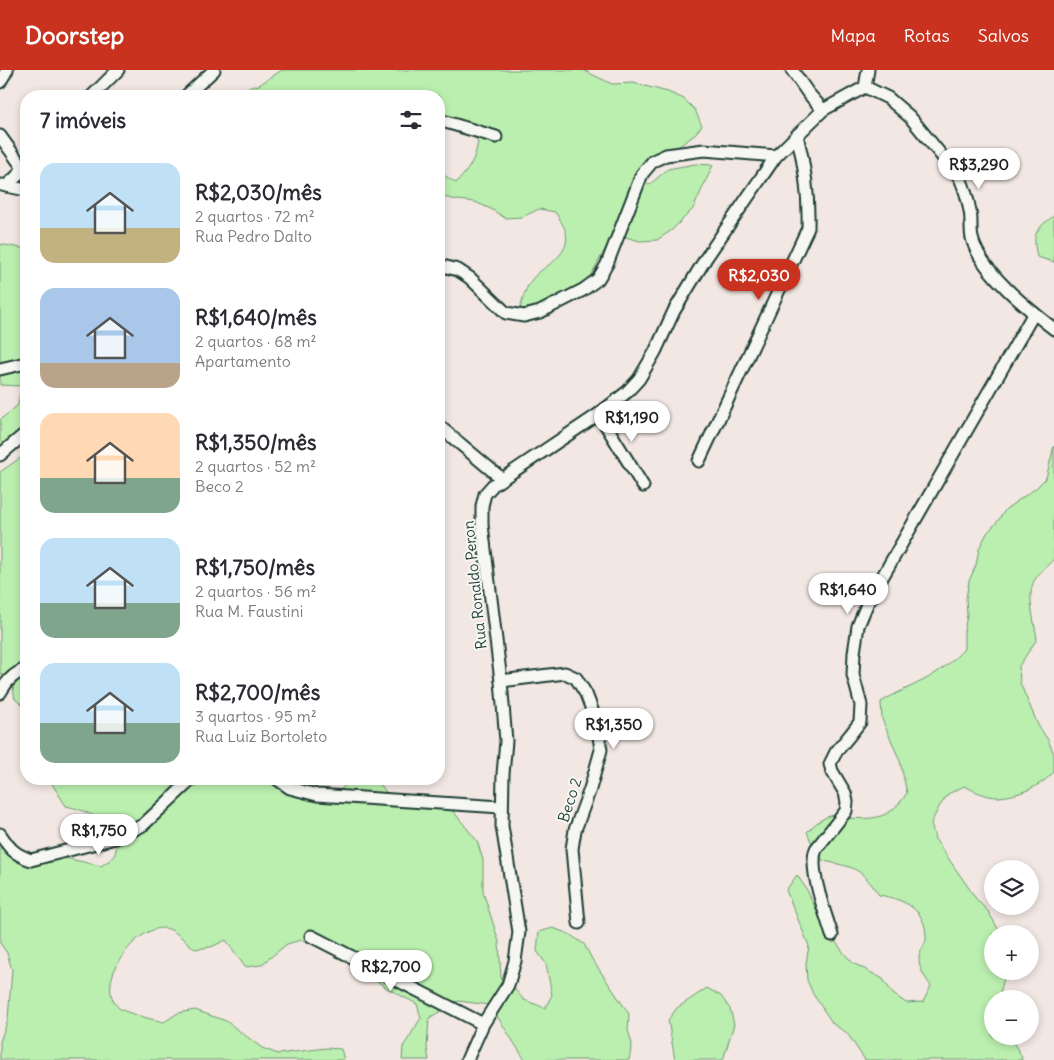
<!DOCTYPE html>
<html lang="pt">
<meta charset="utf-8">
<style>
body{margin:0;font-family:Delius,sans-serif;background:#f7f7f7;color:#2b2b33;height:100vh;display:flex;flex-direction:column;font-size:19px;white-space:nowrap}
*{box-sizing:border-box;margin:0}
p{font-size:16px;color:#7c7c81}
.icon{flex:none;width:28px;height:28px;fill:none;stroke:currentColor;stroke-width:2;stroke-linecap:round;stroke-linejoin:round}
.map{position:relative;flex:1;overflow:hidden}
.side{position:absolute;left:20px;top:20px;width:425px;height:695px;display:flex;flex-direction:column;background:#fff;border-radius:20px;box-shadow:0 2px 8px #0003}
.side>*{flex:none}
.fabs{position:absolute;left:984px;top:790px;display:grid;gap:10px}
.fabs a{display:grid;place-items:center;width:55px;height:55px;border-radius:50%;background:#fff;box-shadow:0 2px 8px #0003;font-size:25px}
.price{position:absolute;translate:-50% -42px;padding:0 11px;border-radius:18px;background:#fff;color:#222;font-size:16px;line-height:32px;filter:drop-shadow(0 1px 2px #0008)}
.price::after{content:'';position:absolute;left:50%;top:30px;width:15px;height:11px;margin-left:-8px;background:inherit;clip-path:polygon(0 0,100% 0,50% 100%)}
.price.on{background:#c8321e;color:#fff}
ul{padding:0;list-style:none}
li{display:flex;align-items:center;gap:15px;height:125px;padding:0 20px}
li span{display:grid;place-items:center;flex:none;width:140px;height:100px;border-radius:15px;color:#555}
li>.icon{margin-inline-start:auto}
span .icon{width:60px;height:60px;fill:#fffc;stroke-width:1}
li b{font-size:21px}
h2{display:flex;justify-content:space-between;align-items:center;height:60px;padding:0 20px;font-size:21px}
header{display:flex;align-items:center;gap:30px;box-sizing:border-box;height:70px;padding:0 25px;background:#c8321e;color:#fff}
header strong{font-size:24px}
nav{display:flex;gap:28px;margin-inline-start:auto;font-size:18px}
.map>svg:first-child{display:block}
</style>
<header>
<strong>Doorstep</strong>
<nav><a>Mapa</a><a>Rotas</a><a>Salvos</a></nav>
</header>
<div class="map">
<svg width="1054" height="990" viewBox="0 0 1054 990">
<rect width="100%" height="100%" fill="#f2e7e2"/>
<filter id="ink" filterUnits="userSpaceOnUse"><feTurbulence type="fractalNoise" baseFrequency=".02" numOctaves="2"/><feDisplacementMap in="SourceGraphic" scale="10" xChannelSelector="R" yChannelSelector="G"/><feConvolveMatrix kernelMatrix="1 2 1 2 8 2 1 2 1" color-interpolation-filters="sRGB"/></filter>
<g filter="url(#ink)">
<!-- green -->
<g fill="#bbefaf" stroke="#6d9672">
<path d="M282,0H583L612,14L633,13L668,22L684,29L695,40L702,56L692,67L636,106L649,115L668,99L695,94L713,95L693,139L672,160L657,170L640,171L622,166L607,176L591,205L580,216L536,242L519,243C522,231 525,217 534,207C541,199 551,195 558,187C573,171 566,158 555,142L539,139L522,147L505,148L491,139L475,132L457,130L439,126V99L442,104L456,113C470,98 474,92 478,72C466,54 459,50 439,43V26H219L228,22L259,15Z"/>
<path d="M1054,146V192L1037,187C1032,164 1035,159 1054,146Z"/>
<polygon points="0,174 26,179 26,362 0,382 0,350 18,335 21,316 0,315"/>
<path d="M1054,376V489C1047,496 1037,504 1033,513C1027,528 1035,554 1037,569L1019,596L1020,613L1038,655L1048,670L1054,684V702C1040,717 1018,726 998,727C986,727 975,721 964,716L948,724L939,737L931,753L935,769L977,830L988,841L1001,864H992V901H1006L1000,923L1001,929H992V966H1009L1021,985L1022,990H865L847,963L833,954L813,924L807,910L806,893L809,876L786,820L797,805L807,820L822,853L843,882L853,893L883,909L893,924L906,933L923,932L931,916C924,906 915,894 921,881C923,877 927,871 926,867C926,838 902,829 879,825C861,798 855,797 823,791L813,776L807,762C814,755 820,749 830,746C836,744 843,748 849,748C878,750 891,747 907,723L900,691L882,649L881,632C895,623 909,618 924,610C939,602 953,591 964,579V561L967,545L966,528L969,511L976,495L979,479L987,463L997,452L1006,439L1036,418L1046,408Z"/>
<polygon points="26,384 26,638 15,629 12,611 0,603 0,402"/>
<path d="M49,709H98L101,712L111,709H157L173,712L191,709L202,712L218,713L233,709H286L293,714L309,720L338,721L352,711L369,709L381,715L392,731L437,734L453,741L477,771L483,790V822L499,872L501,908L513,917L524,930L545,938L552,925L546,894L537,881L539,862L553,858L569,864L584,874L592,889L629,944L628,960L632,974L629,990H525L490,935L458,931L429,948L427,978L429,990H402L403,977L421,948L417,934L385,917L346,889L316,875L301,870L287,874L261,895L245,897L226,870L211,877L195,879C187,873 179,864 171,860C143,846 90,912 119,938C125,943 155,950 164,952L178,943L195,940L226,951L262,978L278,984L326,978L341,979L344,990H0V972L8,949L12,900L7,883L0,873V773L24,785L70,789L101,796L114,787L119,769C103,750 90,741 66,736Z"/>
<polygon points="707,918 721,926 730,939 734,954 723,990 675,990 668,950 677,938"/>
</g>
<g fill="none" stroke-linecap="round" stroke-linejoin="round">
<!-- minor casing -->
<g stroke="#1f3d34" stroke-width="15">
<g id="minor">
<polyline points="792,0 808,23 823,40"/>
<polyline points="0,12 7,0"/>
<path d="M865,17L888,28L910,47L960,108C965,119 968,130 970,141C972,150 970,160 972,168C980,201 1028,239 1054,259"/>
<polyline points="92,26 118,0"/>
<polyline points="186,26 214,0"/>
<polyline points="439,50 496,67"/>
<polyline points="0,66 26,102"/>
<polyline points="2,115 26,120"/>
<polyline points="6,116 16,107 26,94"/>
<polyline points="439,195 458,200 470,208 506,243 524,246 540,242 583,220 598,209 607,194 642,104 653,91 666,85 704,80 776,86"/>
<polyline points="0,299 26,293"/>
<polyline points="599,344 643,416"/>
<polyline points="439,356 501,408"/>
<polyline points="0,385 26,363"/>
<path d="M699,391L808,158C809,126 805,96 797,65"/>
<polyline points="501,611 565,603 576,608 586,624 597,653 601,680 590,719 575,760 572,779 579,853"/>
<path d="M0,623C7,611 13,604 26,599"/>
<polyline points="277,709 290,718 317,725 501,737"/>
<path d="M0,764C10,779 14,784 31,790L119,767L143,755L192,709"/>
<path d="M832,865C826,845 808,799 816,779L846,741L847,732L845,723L832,701L830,694L836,682L850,665L860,652L861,635L853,605L854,583L858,556L868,532L1034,243"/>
<polyline points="311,866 483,954"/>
<polyline points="467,990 483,954 508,915 515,891 519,862 502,756 503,704 506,671 501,611 482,455 482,436 485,424 493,415 599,344 627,322 639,309 655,282 674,241 706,188 776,86 823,40 865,17 868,0"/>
</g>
</g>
<!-- minor -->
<use href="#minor" stroke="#f6f6f2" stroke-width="11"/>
</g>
</g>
<g text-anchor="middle" stroke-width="4" stroke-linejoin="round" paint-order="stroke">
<!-- street labels -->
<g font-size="15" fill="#1f3d34" stroke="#f6f6f2">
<text transform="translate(475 515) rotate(-96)" y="5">Rua Ronaldo Peron</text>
<text transform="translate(570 730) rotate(-72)" y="5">Beco 2</text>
</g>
</g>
</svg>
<div class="fabs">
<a><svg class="icon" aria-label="layers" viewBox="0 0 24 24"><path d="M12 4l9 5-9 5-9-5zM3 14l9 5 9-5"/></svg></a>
<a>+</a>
<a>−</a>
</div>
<b class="price" style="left:979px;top:120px">R$3,290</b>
<b class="price on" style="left:759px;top:231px">R$2,030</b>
<b class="price" style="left:632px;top:373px">R$1,190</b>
<b class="price" style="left:848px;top:545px">R$1,640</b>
<b class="price" style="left:614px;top:680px">R$1,350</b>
<b class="price" style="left:99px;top:786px">R$1,750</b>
<b class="price" style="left:391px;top:922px">R$2,700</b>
<section class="side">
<h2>7 imóveis<svg class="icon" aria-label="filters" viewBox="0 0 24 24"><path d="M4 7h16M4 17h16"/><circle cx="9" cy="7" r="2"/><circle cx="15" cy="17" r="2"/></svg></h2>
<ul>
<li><span style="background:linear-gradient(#bfe0f5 65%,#c2b280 0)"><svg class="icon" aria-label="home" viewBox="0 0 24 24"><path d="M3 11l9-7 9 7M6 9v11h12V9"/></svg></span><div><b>R$2,030/mês</b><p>2 quartos · 72 m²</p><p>Rua Pedro Dalto</p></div></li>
<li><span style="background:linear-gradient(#a9c7e8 75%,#b9a48a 0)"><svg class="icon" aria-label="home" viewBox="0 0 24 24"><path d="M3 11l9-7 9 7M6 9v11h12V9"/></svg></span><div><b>R$1,640/mês</b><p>2 quartos · 68 m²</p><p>Apartamento</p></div></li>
<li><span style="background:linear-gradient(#ffd9b3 65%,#7fa58c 0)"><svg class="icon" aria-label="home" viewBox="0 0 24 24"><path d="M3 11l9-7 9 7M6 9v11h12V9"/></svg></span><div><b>R$1,350/mês</b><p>2 quartos · 52 m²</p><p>Beco 2</p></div></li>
<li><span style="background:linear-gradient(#bfe0f5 65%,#7fa58c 0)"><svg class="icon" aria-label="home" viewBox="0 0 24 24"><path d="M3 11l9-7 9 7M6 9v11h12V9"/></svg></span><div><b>R$1,750/mês</b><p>2 quartos · 56 m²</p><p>Rua M. Faustini</p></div></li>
<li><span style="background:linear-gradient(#bfe0f5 60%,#7fa58c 0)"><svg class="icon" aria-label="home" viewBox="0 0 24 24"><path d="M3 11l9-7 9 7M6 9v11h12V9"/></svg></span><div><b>R$2,700/mês</b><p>3 quartos · 95 m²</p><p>Rua Luiz Bortoleto</p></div></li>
</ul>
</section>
</div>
